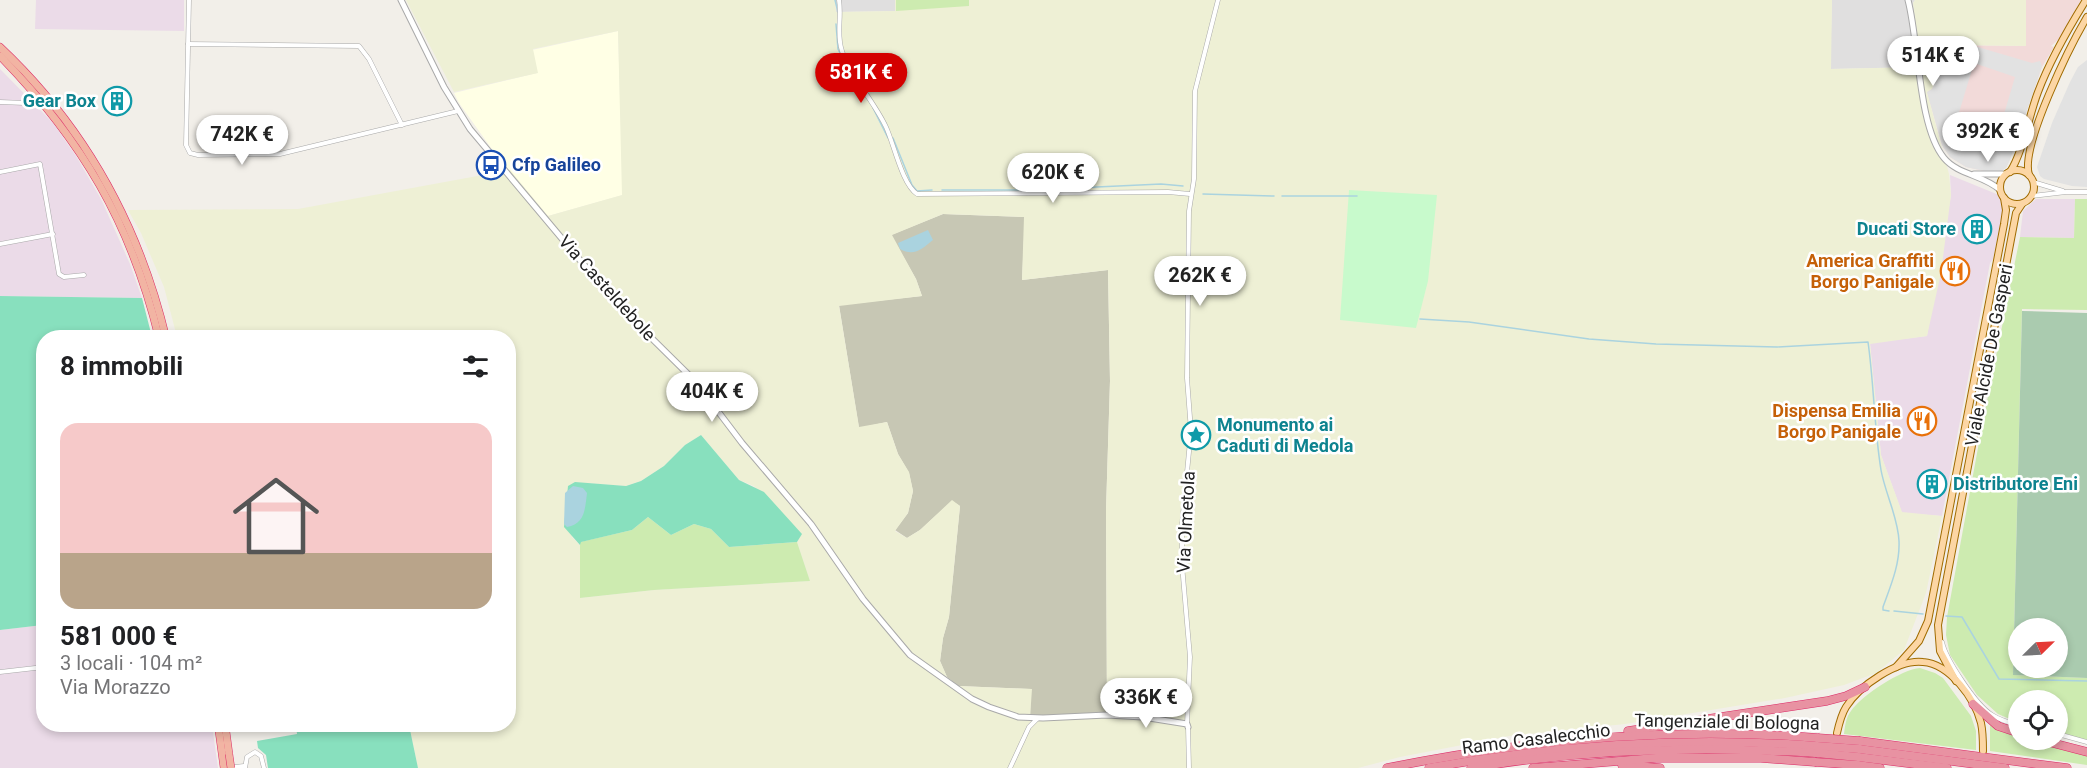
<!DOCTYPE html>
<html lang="it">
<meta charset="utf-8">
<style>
body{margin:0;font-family:Roboto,sans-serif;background:#f6f6f6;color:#202124;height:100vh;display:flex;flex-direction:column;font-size:22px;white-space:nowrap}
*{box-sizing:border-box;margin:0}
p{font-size:20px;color:#757577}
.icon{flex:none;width:33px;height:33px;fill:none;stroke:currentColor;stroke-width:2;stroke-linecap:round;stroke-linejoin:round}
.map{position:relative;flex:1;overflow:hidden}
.sheet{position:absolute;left:36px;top:330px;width:480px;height:402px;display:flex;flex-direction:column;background:#fff;border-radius:24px;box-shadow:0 3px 9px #0003}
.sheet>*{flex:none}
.needle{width:39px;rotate:66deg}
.fabs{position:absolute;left:2008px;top:618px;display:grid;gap:12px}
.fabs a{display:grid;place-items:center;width:60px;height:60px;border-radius:50%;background:#fff;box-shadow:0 3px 9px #0003;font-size:30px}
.price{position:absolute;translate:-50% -51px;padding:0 14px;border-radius:21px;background:#fff;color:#222;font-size:20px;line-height:39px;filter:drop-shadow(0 2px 3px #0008)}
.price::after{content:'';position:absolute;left:50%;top:36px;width:18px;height:14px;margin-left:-9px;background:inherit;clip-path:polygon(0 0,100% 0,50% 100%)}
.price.active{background:#d40000;color:#fff}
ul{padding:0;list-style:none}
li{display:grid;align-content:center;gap:12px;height:318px;padding:0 24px}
li span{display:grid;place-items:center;height:186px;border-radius:18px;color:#555}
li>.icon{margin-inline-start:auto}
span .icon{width:108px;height:108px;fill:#fffc;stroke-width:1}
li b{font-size:26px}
h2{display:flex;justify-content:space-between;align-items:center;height:72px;padding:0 24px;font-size:26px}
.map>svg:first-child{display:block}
</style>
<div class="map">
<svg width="2087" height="768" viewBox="0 0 2087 768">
<rect width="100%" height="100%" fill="#f2efe9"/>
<!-- residential -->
<g fill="#e0dfdf">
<polygon points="835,0 895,0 896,11 836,12"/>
<polygon points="1832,0 1915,0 1913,3 1922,67 1830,69"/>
</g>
<!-- commercial -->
<polygon fill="#f2dad9" points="2026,0 2081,0 2059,39 2051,46 2054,47 2042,67 2006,168 1989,172 1966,167 1950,157 1942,145 1927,92 1952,45 2026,46"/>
<!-- industrial -->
<g fill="#ebdbe8">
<polygon points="36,0 184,0 184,31 35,29"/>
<polygon points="0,69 53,123 76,156 101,199 130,264 142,298 0,296"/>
<polygon points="1950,175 1999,195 2003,209 1993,259 1990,263 1942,516 1902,513 1881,455 1870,343 1927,336 1951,195"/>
<polygon points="2036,199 2075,199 2074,238 2020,237 2023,211"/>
<polygon points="43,625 44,724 212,725 218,768 0,768 0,630"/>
</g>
<!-- education -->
<polygon fill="#ffffe5" points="618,31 623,195 548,216 494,152 459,103 454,93 537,73 532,50"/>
<!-- construction -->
<polygon fill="#c7c7b4" points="943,214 1025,217 1022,280 1108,270 1110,381 1106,511 1107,715 1030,717 1031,689 958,686 947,677 940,661 943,638 949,617 960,506 952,501 920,530 907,538 895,530 908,513 913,491 909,473 898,454 887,422 859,428 839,305 922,296 916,279 891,235"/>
<!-- farmland -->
<path fill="#eef0d5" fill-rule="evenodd" d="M406,0H835L836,12L895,11V0H1832L1831,69L1921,67L1913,3L1915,0H2026V46L1952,45L1932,89L1927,92L1949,174L1951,195L1941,273L1927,336L1870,344L1881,455L1902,512L1942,516L1926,593L1904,650L1876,673L1844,685L1785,698L1625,724L1509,736L1400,757L1358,768H418L409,725L508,724V338L177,337L164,287L141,233L128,210L298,209L510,170L548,216L622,195L618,31L533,49L538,73L454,92ZM943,214L1024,217L1022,280L1108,270L1110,381L1106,511L1107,715L1030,717L1032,689L958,686L947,677L940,661L943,638L949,617L960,506L952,500L920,530L907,538L895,531L908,513L913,491L909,472L898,454L887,422L859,427L839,306L922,296L916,279L892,235ZM701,435L739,480L754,486L801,534L797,542L810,581L654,590L581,598L580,545L572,537L585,483L626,486L641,481L664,466L685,445Z"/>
<!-- grass -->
<g fill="#cdebb0">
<polygon points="896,0 969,0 969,6 896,11"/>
<polygon points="2075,199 2087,199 2087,310 2022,309 2013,675 2087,678 2087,740 2058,733 2058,700 2019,700 2019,723 1998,714 1977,695 1950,655 1946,635 1947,617 1982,426 2020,237 2074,238"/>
<polygon points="648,517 671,535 694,524 711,529 729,547 797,542 810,581 654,590 580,598 580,542 632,530"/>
<path d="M1920,668L1935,673L1943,678L1971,716L1976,731V750L1844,734C1845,726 1846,717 1851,711C1861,696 1902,669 1920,668Z"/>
<polygon points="1990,725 2002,732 2019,736 2019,740 2031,740 2087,755 2087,765 1990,751"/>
</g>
<!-- cemetery -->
<path fill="#aacbaf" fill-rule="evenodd" d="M2022,311L2087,313V678L2013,675ZM2019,628H2058V668H2019Z"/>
<!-- park -->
<polygon fill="#c8facc" points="1349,190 1437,195 1428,281 1416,328 1340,320"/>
<!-- pitch -->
<g fill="#88e0be">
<polygon points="0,296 142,298 152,337 44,338 43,625 0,630"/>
<polygon points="701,435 739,480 764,492 802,534 797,542 729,547 711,529 694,524 671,535 648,517 632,530 581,542 580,545 564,527 568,486 575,482 626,486 641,481 664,466 685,445"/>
<polygon points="296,725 409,725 418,768 268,768 266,755 258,748 257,741 297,734"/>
</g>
<!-- parking -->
<g fill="#e2e2e2" fill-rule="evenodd">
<path d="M1952,45H1971L2032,63L2040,61L2042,66L2010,160L2006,168L2000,172H1989L1966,167L1950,157L1942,145L1927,92L1932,89ZM1974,63L2015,77L1996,141L1954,129Z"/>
<polygon points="2087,60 2087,187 2072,186 2044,179 2040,176 2037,167 2052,123 2070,82 2078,67"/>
</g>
<!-- water -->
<g fill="#aad3df">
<path d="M928,230L933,240C922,249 914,257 900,249L898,243Z"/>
<path d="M573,486L583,488L587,493C585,509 585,524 567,527L564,524L565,493Z"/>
</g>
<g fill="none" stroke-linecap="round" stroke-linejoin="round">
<!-- stream -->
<g stroke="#aad3df" stroke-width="1.5">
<polyline points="835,0 838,12"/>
<polyline points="836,24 838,49 849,71"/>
<polyline points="873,108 888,138"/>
<polyline points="893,138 912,185 917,191 932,190"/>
<polyline points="942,190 1033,190 1161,184 1183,186"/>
<polyline points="1203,194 1274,196"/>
<polyline points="1282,196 1357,196"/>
<path d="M1420,319L1469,322L1589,339L1656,344L1777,347L1868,342C1874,384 1874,427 1881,470C1885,493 1898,517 1899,541C1900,564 1891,585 1883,607V610L1889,611"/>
<polyline points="1894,611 1923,614"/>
<polyline points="1946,616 1962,617 1999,679 2087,681"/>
</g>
<!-- minor casing -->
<g stroke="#a9a9a9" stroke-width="5">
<g id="minor">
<polyline points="189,0 186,145 190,153 198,155 280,154 458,111"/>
<path d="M839,0C842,17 836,34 842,51C850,76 874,101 886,127C894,144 902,184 917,194L1168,192L1190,194"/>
<polyline points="188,44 359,46 369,59 402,125"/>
<polyline points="0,102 25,103"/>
<polyline points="0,172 40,164 59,274 64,277 84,275"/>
<polyline points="2033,182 2063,191"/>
<polyline points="2032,196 2066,192 2087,192"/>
<polyline points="0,244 53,234"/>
<path d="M1942,642C1946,660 1976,705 1992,715C2000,720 2010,723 2019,725"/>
<polyline points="0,672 44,667"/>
<polyline points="1187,724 1190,657 1182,565 1182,524 1191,431 1187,378 1189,211 1194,179 1195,91 1218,0"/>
<polyline points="1188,727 1189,768"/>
<polyline points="2058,734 2087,742"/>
<polyline points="235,767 244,766"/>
<polyline points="245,768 247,757 255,752 261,756 264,768"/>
<polyline points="1010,768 1029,727 1038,718"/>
</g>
</g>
<!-- tertiary casing -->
<g stroke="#a9a9a9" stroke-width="7">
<g id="tertiary">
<polyline points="401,0 444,87 470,129 616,303 695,381 742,443 811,524 863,599 910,655 972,699 989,707 1018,717 1043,718 1107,715 1143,717 1187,724 1188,727"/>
<path d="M1908,0C1919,41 1918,127 1944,158C1958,175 1984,175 2000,190"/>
<polyline points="1974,174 2006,174"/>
</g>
</g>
<!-- primary casing -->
<g stroke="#a06b00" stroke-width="8">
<g id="primary">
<circle cx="2017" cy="187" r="17"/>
<path d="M2010,172C2023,152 2029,115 2038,92C2050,60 2068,29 2086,0"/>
<path d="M2029,175C2020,146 2071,44 2087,17"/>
<polyline points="1896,667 1919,641 1928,621 2004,224 2006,210 2004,198"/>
<polyline points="1956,681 1940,651 1938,625 2016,213 2022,204"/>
<path d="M1837,733C1839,724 1841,715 1846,707C1859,686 1898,659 1923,662C1950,664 1975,699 1981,723C1983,732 1983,741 1983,751"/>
</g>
</g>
<!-- trunk casing -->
<g stroke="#dc2a67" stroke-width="8">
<g id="trunk">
<path d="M0,47C84,126 139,225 166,338"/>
<path d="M0,56C82,140 131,223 159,338"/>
<polyline points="218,724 224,768"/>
<polyline points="225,724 229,754"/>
</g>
</g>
<!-- motorway casing -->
<g stroke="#dc2a67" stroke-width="9">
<g id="motorway">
<polyline points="1973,704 1998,726 2019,733"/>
<polyline points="1628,731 1827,701 1846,696 1865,687"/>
<polyline points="2041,740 2087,752"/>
<polyline points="1860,741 2067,768"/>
<polyline points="1859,749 2005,768"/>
<polyline points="1858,757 1947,768"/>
<polyline points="1622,765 1660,768"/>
<polyline points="1857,765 1880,768"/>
<path d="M1387,768C1530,739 1671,726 1818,738"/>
<path d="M1429,768C1557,745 1687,736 1817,746"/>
<path d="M1471,768C1585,749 1701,746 1816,753"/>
<polyline points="1533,768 1656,758 1761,758 1815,762"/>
</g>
</g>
<!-- minor -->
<use href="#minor" stroke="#fff" stroke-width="4"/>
<!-- tertiary -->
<use href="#tertiary" stroke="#fff" stroke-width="5"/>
<!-- primary -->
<use href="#primary" stroke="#fcd6a4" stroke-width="6"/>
<!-- trunk -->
<use href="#trunk" stroke="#f2b4a3" stroke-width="7"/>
<!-- motorway -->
<use href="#motorway" stroke="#e892a2" stroke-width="8"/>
<!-- trunk-bridge casing -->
<g stroke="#dc2a67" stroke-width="8" stroke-linecap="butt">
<polyline id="trunk-bridge" points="229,754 231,768"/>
</g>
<!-- motorway-bridge casing -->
<g stroke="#dc2a67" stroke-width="9" stroke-linecap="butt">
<g id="motorway-bridge">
<polyline points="1818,738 1860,741"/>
<polyline points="1817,746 1859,749"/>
<polyline points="1816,753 1858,757"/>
<polyline points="1815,762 1857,765"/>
</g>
</g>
<!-- trunk-bridge -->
<use href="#trunk-bridge" stroke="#f2b4a3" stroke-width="7"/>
<!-- motorway-bridge -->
<use href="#motorway-bridge" stroke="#e892a2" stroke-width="8"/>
</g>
<!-- icons -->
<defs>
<g id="building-ring" transform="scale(1.5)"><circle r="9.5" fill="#fff" stroke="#0f9aa8" stroke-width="1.5"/><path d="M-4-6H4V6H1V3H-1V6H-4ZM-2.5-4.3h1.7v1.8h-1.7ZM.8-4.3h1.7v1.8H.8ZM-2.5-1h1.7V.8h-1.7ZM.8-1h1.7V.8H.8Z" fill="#0f9aa8"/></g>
<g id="bus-ring" transform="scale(1.5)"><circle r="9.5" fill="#fff" stroke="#1a4fb4" stroke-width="1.5"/><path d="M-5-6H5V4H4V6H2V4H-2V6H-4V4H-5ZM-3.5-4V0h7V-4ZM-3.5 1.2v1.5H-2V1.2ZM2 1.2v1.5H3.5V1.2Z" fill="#1a4fb4"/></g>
<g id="restaurant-ring" transform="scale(1.5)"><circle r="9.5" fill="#fff" stroke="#e8710a" stroke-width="1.5"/><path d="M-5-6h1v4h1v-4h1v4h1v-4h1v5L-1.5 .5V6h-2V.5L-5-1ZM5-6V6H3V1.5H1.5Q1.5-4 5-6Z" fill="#e8710a"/></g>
<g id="sight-ring" transform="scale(1.5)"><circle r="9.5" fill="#fff" stroke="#0f9aa8" stroke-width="1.5"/><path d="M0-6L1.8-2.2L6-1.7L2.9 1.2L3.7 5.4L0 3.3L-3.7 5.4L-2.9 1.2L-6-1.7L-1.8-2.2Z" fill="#0f9aa8"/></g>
</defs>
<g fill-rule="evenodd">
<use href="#building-ring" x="117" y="101"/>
<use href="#bus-ring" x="491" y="165"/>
<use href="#building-ring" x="1977" y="229"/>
<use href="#restaurant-ring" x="1955" y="271"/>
<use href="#restaurant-ring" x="1922" y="421"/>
<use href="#sight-ring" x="1196" y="435"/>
<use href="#building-ring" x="1932" y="484"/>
</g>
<g text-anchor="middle" stroke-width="5" stroke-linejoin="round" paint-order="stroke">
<!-- culture labels -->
<g font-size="18" font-weight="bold" fill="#0d838f" stroke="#fff" text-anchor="end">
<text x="96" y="107">Gear Box</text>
<text x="1956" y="235">Ducati Store</text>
<text x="1217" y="431" text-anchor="start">Monumento ai<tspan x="1217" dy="21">Caduti di Medola</tspan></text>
<text x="1953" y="490" text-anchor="start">Distributore Eni</text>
</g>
<!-- transit labels -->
<g font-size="18" font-weight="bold" fill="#164399" stroke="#fff" text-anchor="start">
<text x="512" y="171">Cfp Galileo</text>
</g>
<!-- food labels -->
<g font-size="18" font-weight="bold" fill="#c56008" stroke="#fff" text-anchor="end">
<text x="1934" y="267">America Graffiti<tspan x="1934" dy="21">Borgo Panigale</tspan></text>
<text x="1901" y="417">Dispensa Emilia<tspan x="1901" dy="21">Borgo Panigale</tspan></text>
</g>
<!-- street labels -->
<g font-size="18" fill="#222" stroke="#fff">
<text transform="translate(607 288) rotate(48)" y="6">Via Casteldebole</text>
<text transform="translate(1989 355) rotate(-79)" y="6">Viale Alcide De Gasperi</text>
<text transform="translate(1186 522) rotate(-87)" y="6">Via Olmetola</text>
<text transform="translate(1727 722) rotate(1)" y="6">Tangenziale di Bologna</text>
<text transform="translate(1536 739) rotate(-7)" y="6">Ramo Casalecchio</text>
</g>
</g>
</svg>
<div class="fabs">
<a><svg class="needle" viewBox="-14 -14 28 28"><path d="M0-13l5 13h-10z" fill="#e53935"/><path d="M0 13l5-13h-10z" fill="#757577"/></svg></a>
<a><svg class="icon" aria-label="locate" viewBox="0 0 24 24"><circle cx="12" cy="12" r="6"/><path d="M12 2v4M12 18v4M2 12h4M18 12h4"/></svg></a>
</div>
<b class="price" style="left:1933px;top:87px">514K €</b>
<b class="price active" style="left:861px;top:104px">581K €</b>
<b class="price" style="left:1988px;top:163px">392K €</b>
<b class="price" style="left:242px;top:166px">742K €</b>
<b class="price" style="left:1053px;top:204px">620K €</b>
<b class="price" style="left:1200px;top:307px">262K €</b>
<b class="price" style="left:712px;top:423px">404K €</b>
<b class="price" style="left:1146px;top:729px">336K €</b>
<section class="sheet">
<h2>8 immobili<svg class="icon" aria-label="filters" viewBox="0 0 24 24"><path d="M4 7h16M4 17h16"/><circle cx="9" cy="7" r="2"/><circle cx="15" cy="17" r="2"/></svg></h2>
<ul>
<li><span style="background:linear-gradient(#f6c9c9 70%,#b9a48a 0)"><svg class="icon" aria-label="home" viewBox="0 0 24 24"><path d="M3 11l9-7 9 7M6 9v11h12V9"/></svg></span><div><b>581 000 €</b><p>3 locali · 104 m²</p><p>Via Morazzo</p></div></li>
</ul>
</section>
</div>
